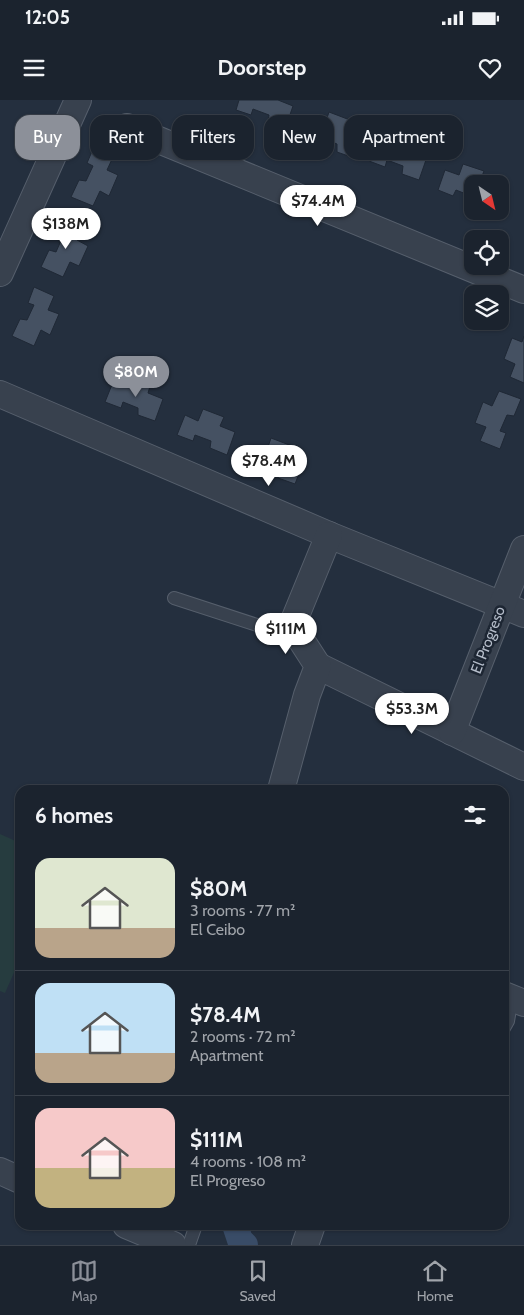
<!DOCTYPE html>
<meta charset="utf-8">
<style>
body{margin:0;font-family:Cabin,sans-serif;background:#282f3a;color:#f1f3f6;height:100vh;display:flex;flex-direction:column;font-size:19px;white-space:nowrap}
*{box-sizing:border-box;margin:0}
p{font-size:16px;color:#a0a4aa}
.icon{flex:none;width:28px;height:28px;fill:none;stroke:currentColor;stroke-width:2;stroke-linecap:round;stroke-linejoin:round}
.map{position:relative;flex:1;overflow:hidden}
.side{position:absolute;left:15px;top:685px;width:494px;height:445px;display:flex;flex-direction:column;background:#1b232e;border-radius:15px;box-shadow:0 1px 4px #0004,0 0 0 1px #39404a}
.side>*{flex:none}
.guide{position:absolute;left:15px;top:15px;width:495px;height:45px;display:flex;gap:10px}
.needle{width:32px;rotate:145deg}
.tools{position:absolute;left:464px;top:75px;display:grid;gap:10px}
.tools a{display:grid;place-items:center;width:45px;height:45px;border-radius:10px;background:#1b232e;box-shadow:0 1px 4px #0004,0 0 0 1px #39404a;font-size:25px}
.price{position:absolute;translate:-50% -42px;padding:0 11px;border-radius:18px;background:#fff;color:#222;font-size:16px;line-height:32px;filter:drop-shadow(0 1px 2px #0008)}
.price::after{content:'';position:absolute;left:50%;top:30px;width:15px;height:11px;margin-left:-8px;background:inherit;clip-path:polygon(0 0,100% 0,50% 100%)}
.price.active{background:#8c9099;color:#fff}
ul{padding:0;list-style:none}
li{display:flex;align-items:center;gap:15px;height:125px;padding:0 20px}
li+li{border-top:1px solid #39404a}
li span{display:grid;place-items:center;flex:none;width:140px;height:100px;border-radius:15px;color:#555}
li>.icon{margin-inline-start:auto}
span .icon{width:60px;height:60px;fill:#fffc;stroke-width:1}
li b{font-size:21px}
h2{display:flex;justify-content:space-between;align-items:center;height:60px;padding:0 20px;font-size:21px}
.tag{padding:0 18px;border-radius:15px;background:#1b232e;box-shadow:0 1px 4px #0004,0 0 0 1px #39404a;font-size:18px;line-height:45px}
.tag.active{background:#8c9099;color:#fff}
.status{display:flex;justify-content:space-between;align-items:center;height:35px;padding:0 25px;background:#1b232e;direction:ltr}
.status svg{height:14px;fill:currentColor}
header{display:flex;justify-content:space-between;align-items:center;height:65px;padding:0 20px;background:#1b232e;font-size:22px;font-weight:800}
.dock{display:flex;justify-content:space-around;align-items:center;height:70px;border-top:1px solid #39404a;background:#1b232e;font-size:14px;color:#a0a4aa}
.dock a{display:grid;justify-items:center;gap:2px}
.dock .active{color:#8c9099}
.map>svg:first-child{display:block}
</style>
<div class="status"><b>12:05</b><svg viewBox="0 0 49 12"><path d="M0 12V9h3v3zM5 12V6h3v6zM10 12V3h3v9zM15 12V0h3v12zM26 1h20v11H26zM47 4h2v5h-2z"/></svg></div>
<header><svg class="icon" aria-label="menu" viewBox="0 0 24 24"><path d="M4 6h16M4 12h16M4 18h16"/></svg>Doorstep<svg class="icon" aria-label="heart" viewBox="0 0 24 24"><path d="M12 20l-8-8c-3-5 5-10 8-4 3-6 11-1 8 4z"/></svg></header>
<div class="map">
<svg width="524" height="1145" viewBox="0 0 524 1145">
<rect width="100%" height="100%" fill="#242f3e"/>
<!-- green -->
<polygon fill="#263c3f" points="0,734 20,743 20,859 5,893 0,891"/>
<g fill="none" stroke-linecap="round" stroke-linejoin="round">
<!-- canal -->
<polyline stroke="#394c67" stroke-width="26" points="235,1125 240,1140 245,1145"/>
</g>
<!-- building -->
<g fill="#455162" stroke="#1f2835">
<polygon points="239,0 278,0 293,6 285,29 268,22 269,15 253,9 251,15 236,10"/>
<polygon points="329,12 350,20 347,30 362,35 354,58 337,52 337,44 322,38 320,45 304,39 311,19 325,24"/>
<polygon points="395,34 416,42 412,52 427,57 419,80 402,74 403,66 387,60 385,67 369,61 377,41 390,46"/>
<polygon points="93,49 113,57 107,70 118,75 109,96 100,91 93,106 71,97 79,80 86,81 93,66 87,63"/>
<polygon points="463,64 484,71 480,81 487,84 472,84 472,104 470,103 471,96 456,90 453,96 438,90 445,70 459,75"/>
<polygon points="64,119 83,127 77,140 88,146 79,166 70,162 63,177 41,167 49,150 56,152 63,136 57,134"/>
<polygon points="34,187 54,196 48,210 59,214 50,235 41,230 34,246 12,236 20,219 27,220 34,205 28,203"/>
<polygon points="524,236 524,283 510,277 515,264 504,259 512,238 522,242"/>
<polygon points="131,276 151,283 148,293 163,299 155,321 138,315 138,308 123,302 121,308 105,302 113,282 126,287"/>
<polygon points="499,291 521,299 514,316 507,315 500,331 506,333 500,349 480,341 486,327 475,323 483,302 492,306"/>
<polygon points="203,309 224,317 220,326 235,332 227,355 210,348 211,341 195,335 193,341 177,335 185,315 198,321"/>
<polygon points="271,338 292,346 288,356 304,361 295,384 278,378 279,370 264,364 261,370 246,365 253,345 267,350"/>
</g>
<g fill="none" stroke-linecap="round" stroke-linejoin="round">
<!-- service casing -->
<g stroke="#565f6c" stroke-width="14">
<g id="service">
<polyline points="174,498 263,527 298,535"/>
<polyline points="504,928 508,921 512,898"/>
<polyline points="189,1145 196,1125"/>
</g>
</g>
<!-- minor casing -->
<g stroke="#565f6c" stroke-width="28">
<g id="minor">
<polyline points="127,27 524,190"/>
<polyline points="0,173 78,0"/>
<polyline points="0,294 329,435 524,514"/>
<polyline points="318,566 524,667"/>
<polyline points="452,632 524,449"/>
<polyline points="281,690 307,595 318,566 298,535 295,518 329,435"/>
<polyline points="504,895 524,903"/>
<polyline points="0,1071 20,1080"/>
<polyline points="126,1125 173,1145"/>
<polyline points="305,1145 312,1125"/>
</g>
</g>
<!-- service -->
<use href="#service" stroke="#38414e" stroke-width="12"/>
<!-- minor -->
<use href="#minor" stroke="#38414e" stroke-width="26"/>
</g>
<g text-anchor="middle" stroke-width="5" stroke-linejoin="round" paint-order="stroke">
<!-- street labels -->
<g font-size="15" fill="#b4bcc9" stroke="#1d2633">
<text transform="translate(488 540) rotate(-69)" y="5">El Progreso</text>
</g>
</g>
</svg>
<div class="tools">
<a><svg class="needle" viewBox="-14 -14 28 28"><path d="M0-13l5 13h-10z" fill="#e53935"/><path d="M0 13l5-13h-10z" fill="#a0a4aa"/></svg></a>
<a><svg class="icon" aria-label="locate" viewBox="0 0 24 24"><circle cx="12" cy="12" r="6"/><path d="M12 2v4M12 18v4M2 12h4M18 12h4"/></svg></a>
<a><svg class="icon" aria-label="layers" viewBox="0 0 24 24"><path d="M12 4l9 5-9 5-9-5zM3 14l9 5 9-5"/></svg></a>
</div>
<b class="price" style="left:318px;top:127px">$74.4M</b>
<b class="price" style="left:66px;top:150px">$138M</b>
<b class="price active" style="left:136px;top:298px">$80M</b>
<b class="price" style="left:269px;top:387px">$78.4M</b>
<b class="price" style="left:286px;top:555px">$111M</b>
<b class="price" style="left:412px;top:635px">$53.3M</b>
<div class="guide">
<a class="tag active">Buy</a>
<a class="tag">Rent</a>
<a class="tag">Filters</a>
<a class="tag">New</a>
<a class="tag">Apartment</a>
</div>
<section class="side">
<h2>6 homes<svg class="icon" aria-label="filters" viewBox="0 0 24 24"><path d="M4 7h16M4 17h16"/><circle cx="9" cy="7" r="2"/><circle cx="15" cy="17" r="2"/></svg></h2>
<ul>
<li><span style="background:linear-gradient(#dfe7d0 70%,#b9a48a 0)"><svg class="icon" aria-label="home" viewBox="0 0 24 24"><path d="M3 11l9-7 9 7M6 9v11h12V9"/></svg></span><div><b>$80M</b><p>3 rooms · 77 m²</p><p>El Ceibo</p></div></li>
<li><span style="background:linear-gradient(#bfe0f5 70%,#b9a48a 0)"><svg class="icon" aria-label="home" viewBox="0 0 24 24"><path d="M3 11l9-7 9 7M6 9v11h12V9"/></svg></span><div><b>$78.4M</b><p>2 rooms · 72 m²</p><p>Apartment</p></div></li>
<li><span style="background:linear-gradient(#f6c9c9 60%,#c2b280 0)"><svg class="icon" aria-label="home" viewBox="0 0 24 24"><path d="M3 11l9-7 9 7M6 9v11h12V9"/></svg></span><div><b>$111M</b><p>4 rooms · 108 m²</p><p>El Progreso</p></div></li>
</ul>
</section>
</div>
<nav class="dock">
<a class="active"><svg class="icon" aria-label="map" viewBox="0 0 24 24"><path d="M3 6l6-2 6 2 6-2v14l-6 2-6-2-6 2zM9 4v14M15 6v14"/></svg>Map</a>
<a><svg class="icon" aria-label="saved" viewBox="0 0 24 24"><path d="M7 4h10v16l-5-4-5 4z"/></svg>Saved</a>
<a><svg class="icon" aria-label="home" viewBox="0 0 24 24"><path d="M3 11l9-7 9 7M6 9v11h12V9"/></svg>Home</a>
</nav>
